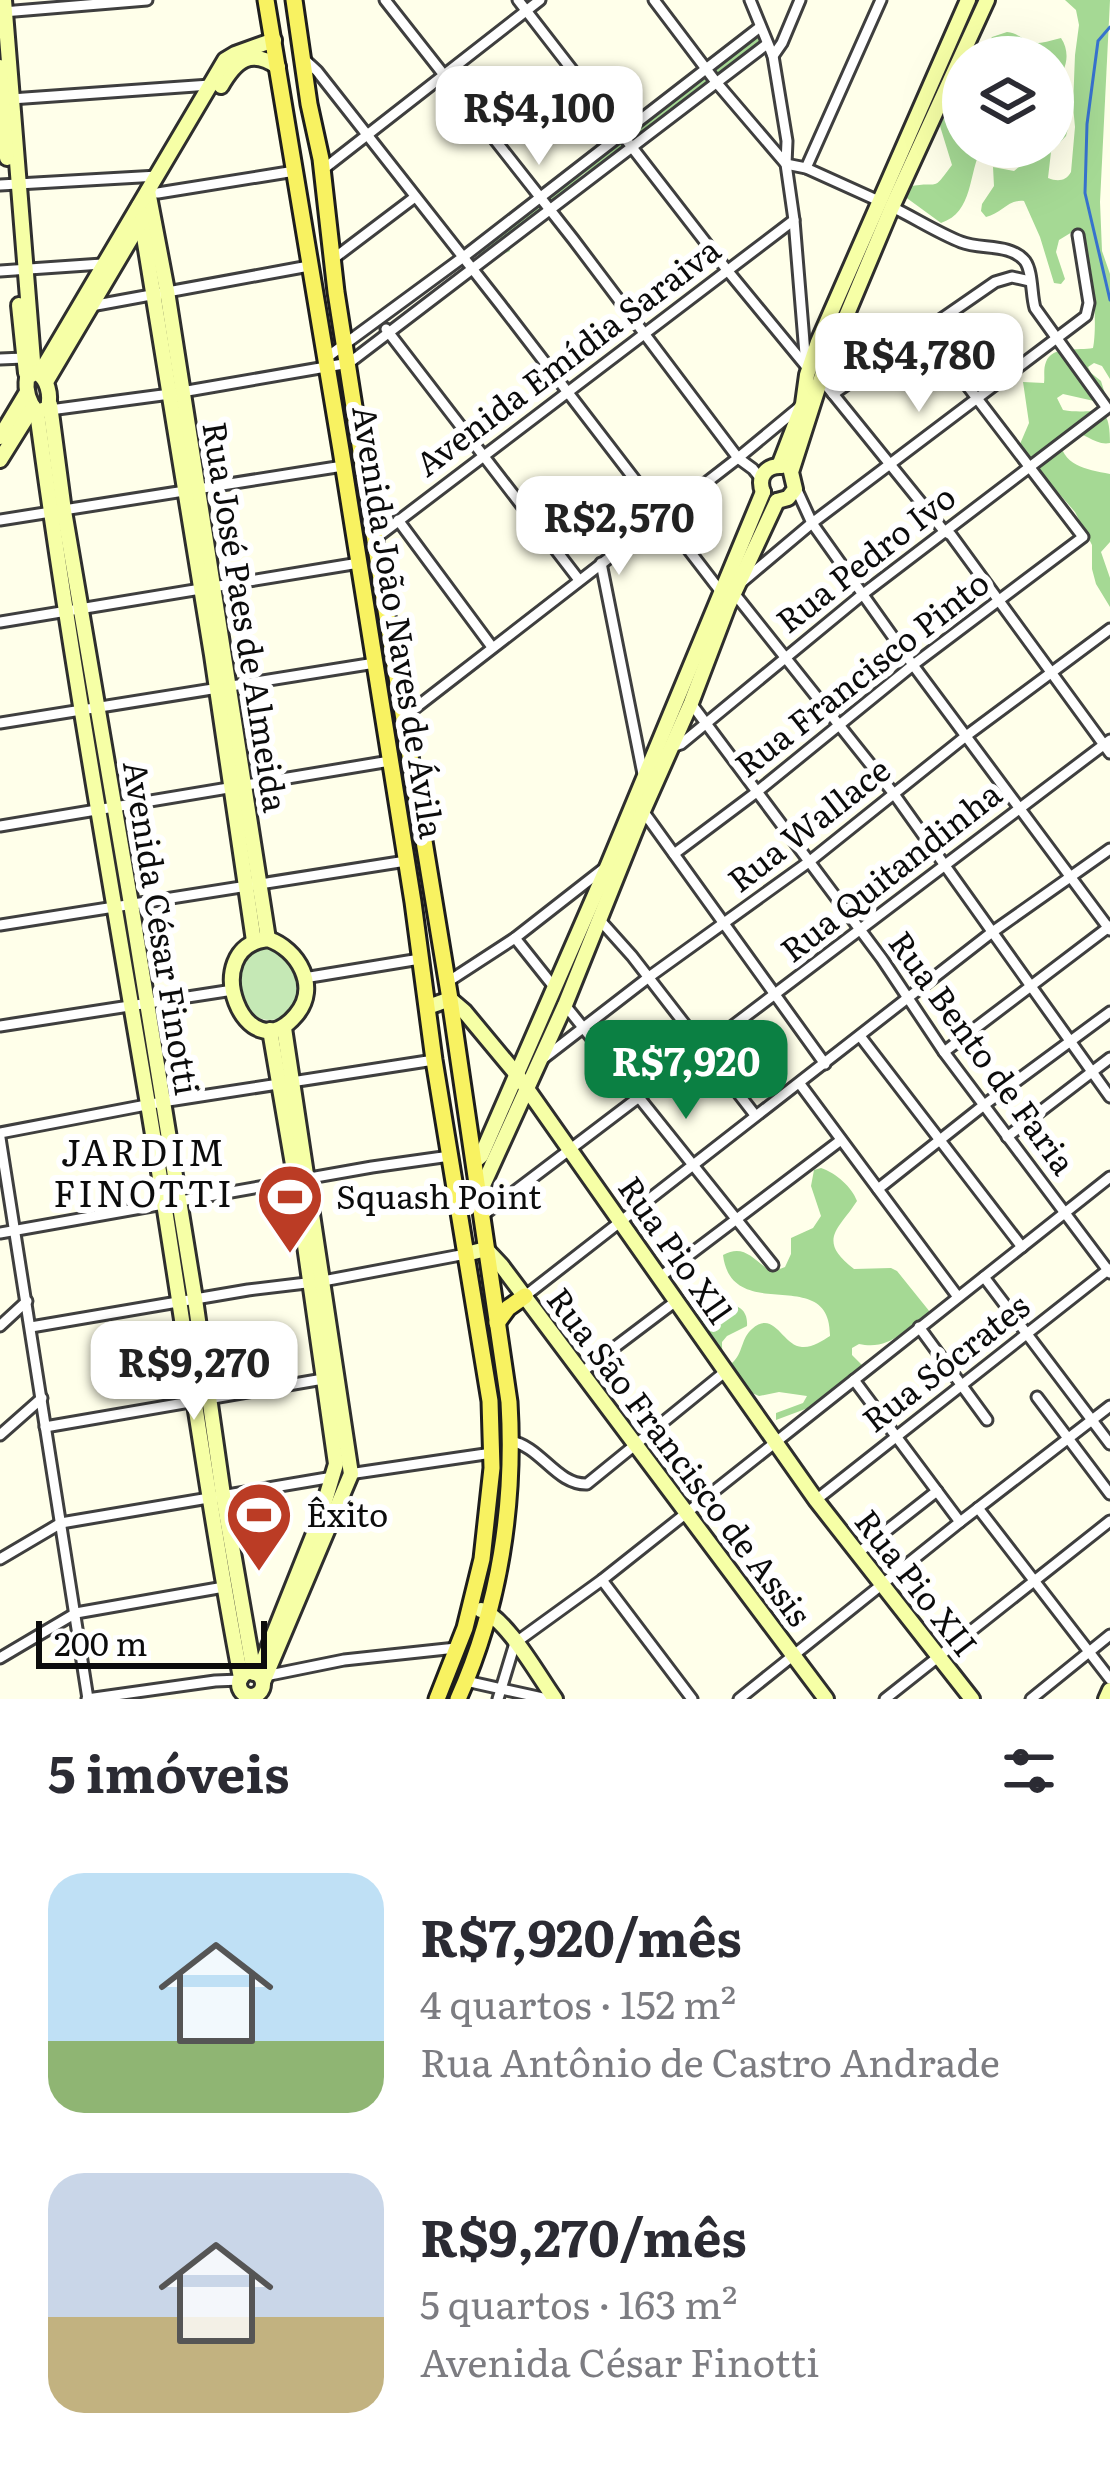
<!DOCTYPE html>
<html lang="pt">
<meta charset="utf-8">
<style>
body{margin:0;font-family:Literata,serif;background:#f7f7f7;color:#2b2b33;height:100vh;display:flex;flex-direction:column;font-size:45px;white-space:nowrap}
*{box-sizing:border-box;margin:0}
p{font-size:39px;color:#7c7c81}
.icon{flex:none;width:66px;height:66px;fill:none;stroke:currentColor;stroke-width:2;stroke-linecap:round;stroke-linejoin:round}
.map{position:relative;height:1699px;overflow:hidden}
.details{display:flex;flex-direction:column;background:#fff;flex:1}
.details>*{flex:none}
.controls{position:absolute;left:942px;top:36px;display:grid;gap:24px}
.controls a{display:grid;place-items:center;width:132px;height:132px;border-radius:50%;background:#fff;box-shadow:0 12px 48px #0002;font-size:60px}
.scale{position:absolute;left:36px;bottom:30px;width:231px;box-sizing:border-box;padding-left:12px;border:6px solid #0c0c0c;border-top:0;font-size:33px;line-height:42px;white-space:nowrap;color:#0c0c0c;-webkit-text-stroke:9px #fff;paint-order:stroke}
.price{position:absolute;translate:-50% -102px;padding:0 27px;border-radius:24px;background:#fff;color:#222;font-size:39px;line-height:78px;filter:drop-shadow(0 3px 6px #0008)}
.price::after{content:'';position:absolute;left:50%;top:72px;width:36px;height:27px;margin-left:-18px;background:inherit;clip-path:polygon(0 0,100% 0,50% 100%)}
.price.current{background:#0b8043;color:#fff}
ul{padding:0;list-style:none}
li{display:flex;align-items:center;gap:36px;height:300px;padding:0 48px}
li span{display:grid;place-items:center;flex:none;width:336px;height:240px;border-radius:36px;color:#555}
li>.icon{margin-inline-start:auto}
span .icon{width:144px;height:144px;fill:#fffc;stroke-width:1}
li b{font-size:51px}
h2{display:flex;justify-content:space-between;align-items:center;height:144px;padding:0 48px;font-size:51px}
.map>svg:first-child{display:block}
</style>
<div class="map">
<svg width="1110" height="1699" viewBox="0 0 1110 1699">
<rect width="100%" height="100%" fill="#ffffea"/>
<!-- green -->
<path fill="#c5e8b5" d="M264,946C283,951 292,956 297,976C313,1035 218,1040 245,957Z"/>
<!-- forest -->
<g fill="#a5d994">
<path d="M1065,0H1110L1100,202L1102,251L1110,274V379L1102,366L1094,363L1088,367L1091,373L1101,381L1105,394L1101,400L1094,401L1063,394L1057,398L1063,410C1096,416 1110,398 1110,443C1091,447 1077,421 1059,437C1062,466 1085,469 1110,474V542L1101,552L1110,578V607L1096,584L1092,569V545L1075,512L1023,452L1020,444L1029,423L1023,382L1044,383C1045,376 1043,369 1046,362C1052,345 1079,351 1093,348C1098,325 1093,246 1077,229L1059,240L1056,252L1065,279L1061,284L1054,283L1040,237L1024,201C1008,199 1001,214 986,217L981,211L982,204L994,186L993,167L1014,171L1020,166L1023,147H1053V98L1057,93H1064L1068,98L1070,121L1066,136L1051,152L1048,178C1058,182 1066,181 1071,172L1075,127L1073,106L1075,55L1079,25L1076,10Z"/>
<polygon points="756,32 762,34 760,45 709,86 664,115 642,137 582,175 558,200 551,202 545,210 511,232 509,239 505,240 510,251 501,255 491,251 476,255 475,251 487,239 507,232 516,216 554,193 617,142 635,132 648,118 686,92 695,80"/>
<path d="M1007,32C1017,33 1020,38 1029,41C1040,46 1050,40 1061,38C1071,53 1067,72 1053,83V57H978L992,37Z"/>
<path d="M963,84V147H982C968,173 974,212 941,223L904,196L912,186C941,181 931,193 952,165L940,126L956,91Z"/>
<path d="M821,1168C836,1173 852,1187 857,1201C839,1229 816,1240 854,1269L891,1268L897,1271L930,1312C905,1328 891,1351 859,1344L852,1348V1355L862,1365L816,1405L776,1420V1413L803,1403L807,1396L779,1392L759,1396L752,1393L701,1334L697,1320L699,1312C717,1302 749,1298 747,1326L727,1336L722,1342C722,1352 722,1359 732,1363C743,1354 741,1338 752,1329C775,1309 782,1346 802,1347C812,1348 822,1341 830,1336C831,1262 732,1327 723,1255C745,1243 754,1261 772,1272L785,1267L791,1254V1238L813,1228L821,1216L811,1186L814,1170Z"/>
</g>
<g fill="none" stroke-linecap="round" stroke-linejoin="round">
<!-- stream -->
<polyline stroke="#3772cd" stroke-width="3" points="1110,27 1098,41 1087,124 1085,193 1110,300"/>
<!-- street casing -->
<g stroke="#3f3f3f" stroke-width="15">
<g id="street">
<polyline points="385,0 573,239 738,458 753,469 761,479"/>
<polyline points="518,0 727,270 806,366"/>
<polyline points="654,0 716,82 786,164 806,168 879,201"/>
<polyline points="750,0 773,56 787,141 786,164 794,220 806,366"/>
<polyline points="3,12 147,0"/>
<polyline points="773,56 782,43 800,0"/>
<polyline points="303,58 317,71 500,304 721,592"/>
<polyline points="11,99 210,85"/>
<polyline points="806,168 881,0"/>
<polyline points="321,171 540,0"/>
<polyline points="0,185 158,176"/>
<polyline points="158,193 295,171"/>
<polyline points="333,259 415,197"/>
<polyline points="0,271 102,264"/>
<polyline points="91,306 309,266"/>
<polyline points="386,329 579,580"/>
<polyline points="326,358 462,258 760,27"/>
<polyline points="0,359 24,358"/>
<polyline points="821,379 944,531 951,535 1110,753"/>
<polyline points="833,394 995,282 1012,277 1030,281"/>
<polyline points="50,410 170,394 349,363 767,44"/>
<polyline points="795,486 812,523 913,665 1110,930"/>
<polyline points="0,520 343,466"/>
<polyline points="398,520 492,647"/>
<polyline points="376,538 794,220"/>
<polyline points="601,563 643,774"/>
<polyline points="742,582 812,523 1086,316 1089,303 1078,235"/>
<polyline points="734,593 894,794 1110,1097"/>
<polyline points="0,622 359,563"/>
<polyline points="690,702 882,959 944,1052 1110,1273"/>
<polyline points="405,716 738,458 802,405"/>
<polyline points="0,723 375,663"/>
<path d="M669,748L681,744L863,594L1107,408L1035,308C1031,295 1033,272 1025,261C1010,243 981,250 961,242C938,233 915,218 892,207"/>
<polyline points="643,811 825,1064"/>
<polyline points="0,826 390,761"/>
<polyline points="674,854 758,791 913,665 1083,537 924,329"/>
<polyline points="598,918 632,956 755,1115"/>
<polyline points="0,925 406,861"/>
<polyline points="515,938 554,987"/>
<polyline points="304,978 420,959"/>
<polyline points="446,983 515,938 602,870"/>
<polyline points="565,1005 773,1265"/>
<polyline points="0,1026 233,990"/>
<polyline points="860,1036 1022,1247"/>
<polyline points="944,1052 1110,926"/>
<polyline points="544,1058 649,977 810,861 966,736 1110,629"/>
<polyline points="800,1084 958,1297"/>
<polyline points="0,1133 162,1102 434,1060"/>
<polyline points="1007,1137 1110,1058"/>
<polyline points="0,1138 88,1699"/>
<polyline points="878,1189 984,1105 1110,1012"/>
<polyline points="482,1216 1110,740"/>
<polyline points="0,1233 372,1167 450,1156"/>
<polyline points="660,1277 841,1140"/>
<polyline points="984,1277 1110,1444"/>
<polyline points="525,1296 991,933 1110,849"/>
<polyline points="0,1326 27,1301"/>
<polyline points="31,1327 248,1290 323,1281 466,1254"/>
<polyline points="919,1327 987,1420"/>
<polyline points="582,1372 676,1301"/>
<polyline points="854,1380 960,1522"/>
<polyline points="1037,1397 1110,1494"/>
<polyline points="45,1427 329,1378"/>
<polyline points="0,1435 42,1398"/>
<path d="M510,1441C541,1446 556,1485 587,1484L726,1371"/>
<polyline points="349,1474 492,1453"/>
<polyline points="816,1500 1109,1269"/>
<polyline points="978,1508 1110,1679"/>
<polyline points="858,1553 937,1491"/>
<polyline points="0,1559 61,1523 333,1477"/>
<polyline points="602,1580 692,1699"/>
<polyline points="0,1658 76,1613 224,1587"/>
<polyline points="265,1676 344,1660 456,1648"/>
<polyline points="466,1681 547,1699"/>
<polyline points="87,1699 215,1681 240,1680"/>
<polyline points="498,1699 515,1643 602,1580 1110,1177"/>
<polyline points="739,1699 960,1522 1110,1406"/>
<polyline points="885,1699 1110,1521"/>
<polyline points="1031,1699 1110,1635"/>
</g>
</g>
<!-- secondary casing -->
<g stroke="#2e2e2e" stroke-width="20">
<g id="secondary">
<polyline points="4,0 34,373"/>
<polyline points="0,67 7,158"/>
<path d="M221,86C236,60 251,48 278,67"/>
<polyline points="148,191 167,291 268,939"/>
<polyline points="139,206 212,655 254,941"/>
<polyline points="19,305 26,373"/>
<path d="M36,372C48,379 51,395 48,408L37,412C29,403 25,390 27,378Z"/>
<polyline points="40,373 225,60 235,54 274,40"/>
<polyline points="46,382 143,218"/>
<polyline points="50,405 64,511 131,904 195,1299 223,1495 254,1673"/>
<path d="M37,412C68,643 109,873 148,1104C180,1295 205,1488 241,1678"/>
<polyline points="0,437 27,392"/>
<polyline points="0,460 33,407"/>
<polyline points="779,466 803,404 807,375 818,342 968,0"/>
<path d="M763,492C757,477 766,465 782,466"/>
<polyline points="777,501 788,498 795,489 791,472 824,369 892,207 987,0"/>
<path d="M268,939C298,949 320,987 296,1015C246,1075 196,947 268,939Z"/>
<polyline points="428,1007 450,999 464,1011 518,1076 816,1500 972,1699"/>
<polyline points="474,1162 481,1156 608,865 763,492"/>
<polyline points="479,1194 565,1005 643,811 691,703 728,606 777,501"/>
<polyline points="466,1254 486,1249 501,1265 826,1699"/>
<path d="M481,1610C506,1617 539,1677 555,1699"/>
<polyline points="261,1666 319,1521 336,1464 296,1182 270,1030"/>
<circle cx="251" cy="1684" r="12"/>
<polyline points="263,1682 351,1474 284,1028"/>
<polyline points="1106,1699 1110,1690"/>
</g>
</g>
<!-- primary casing -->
<g stroke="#1d1d1d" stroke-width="21">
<g id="primary">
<polyline points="266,0 341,450 413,902 434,1060 490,1401 492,1468 482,1559 465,1628 437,1699"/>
<path d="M294,0L309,104L321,159L336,292L383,592L450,999L509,1402C515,1503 500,1606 458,1699"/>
<polyline points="497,1323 508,1308 525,1296"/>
</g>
</g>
<!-- street -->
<use href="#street" stroke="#fff" stroke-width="9"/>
<!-- secondary -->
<use href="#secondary" stroke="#f6ffa6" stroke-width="14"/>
<!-- primary -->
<use href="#primary" stroke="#f8f261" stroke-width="15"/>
</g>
<!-- icons -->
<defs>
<g id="stadium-pin" transform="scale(3.45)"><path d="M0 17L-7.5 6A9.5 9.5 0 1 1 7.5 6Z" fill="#bb3c25" stroke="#fff"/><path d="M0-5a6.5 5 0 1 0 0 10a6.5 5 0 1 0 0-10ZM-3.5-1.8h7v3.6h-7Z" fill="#fff"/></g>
</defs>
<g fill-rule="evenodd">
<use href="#stadium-pin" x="290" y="1197"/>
<use href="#stadium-pin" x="259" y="1515"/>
</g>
<g text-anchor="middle" stroke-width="12" stroke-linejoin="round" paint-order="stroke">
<!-- street labels -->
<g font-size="33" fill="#0c0c0c" stroke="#fff">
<text transform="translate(568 357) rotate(-37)" y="12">Avenida Emídia Saraiva</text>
<text transform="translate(866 559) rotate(-38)" y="12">Rua Pedro Ivo</text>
<text transform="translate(245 617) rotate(81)" y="12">Rua José Paes de Almeida</text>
<text transform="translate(398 622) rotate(81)" y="12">Avenida João Naves de Ávila</text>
<text transform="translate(862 674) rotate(-38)" y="12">Rua Francisco Pinto</text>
<text transform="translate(809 825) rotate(-38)" y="12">Rua Wallace</text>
<text transform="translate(891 872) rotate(-38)" y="12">Rua Quitandinha</text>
<text transform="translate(161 928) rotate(81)" y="12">Avenida César Finotti</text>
<text transform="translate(982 1053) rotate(54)" y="12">Rua Bento de Faria</text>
<text transform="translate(675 1250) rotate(55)" y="12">Rua Pio Xll</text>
<text transform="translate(946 1363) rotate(-38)" y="12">Rua Sócrates</text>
<text transform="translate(679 1457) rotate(53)" y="12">Rua São Francisco de Assis</text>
<text transform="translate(916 1583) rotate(52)" y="12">Rua Pio XII</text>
</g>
<!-- poi labels -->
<g font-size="33" fill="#0c0c0c" stroke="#fff" text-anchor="start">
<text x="336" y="1209">Squash Point</text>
<text x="306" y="1527">Êxito</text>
</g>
<!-- neighbourhood labels -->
<g font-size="36" letter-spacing="3" fill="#0c0c0c" stroke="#fff">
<text x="144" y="1166">JARDIM<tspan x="144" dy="41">FINOTTI</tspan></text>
</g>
</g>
</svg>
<div class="controls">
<a><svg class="icon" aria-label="layers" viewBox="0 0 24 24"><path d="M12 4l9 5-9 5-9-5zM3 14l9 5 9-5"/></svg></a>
</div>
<div class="scale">200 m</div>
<b class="price" style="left:539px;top:168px">R$4,100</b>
<b class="price" style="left:919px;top:415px">R$4,780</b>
<b class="price" style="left:619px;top:578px">R$2,570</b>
<b class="price current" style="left:686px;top:1122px">R$7,920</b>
<b class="price" style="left:194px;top:1423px">R$9,270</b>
</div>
<section class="details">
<h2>5 imóveis<svg class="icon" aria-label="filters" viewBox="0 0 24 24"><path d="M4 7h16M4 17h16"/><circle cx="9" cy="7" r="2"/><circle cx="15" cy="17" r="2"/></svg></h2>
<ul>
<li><span style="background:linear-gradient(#bfe0f5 70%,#8fb573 0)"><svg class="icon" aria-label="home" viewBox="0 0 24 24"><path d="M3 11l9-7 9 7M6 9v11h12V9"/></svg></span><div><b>R$7,920/mês</b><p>4 quartos · 152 m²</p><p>Rua Antônio de Castro Andrade</p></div></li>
<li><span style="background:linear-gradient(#c9d6e8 60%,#c2b280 0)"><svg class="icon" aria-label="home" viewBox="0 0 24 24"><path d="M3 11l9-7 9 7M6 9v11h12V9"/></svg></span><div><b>R$9,270/mês</b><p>5 quartos · 163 m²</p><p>Avenida César Finotti</p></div></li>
</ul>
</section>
